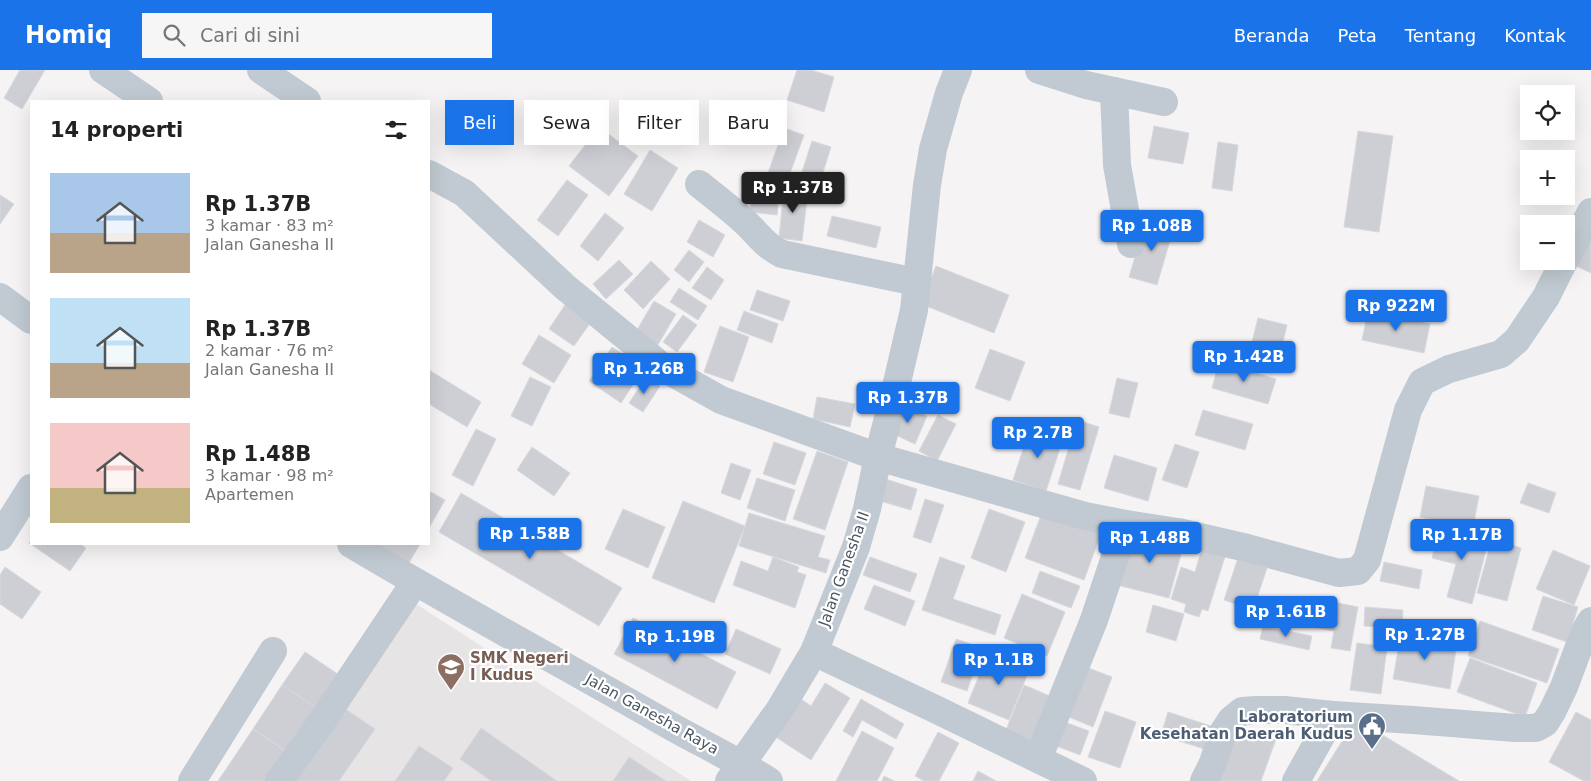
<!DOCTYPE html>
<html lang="id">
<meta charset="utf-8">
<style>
body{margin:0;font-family:"DejaVu Sans",sans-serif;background:#f6f6f6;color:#222;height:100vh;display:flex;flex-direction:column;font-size:19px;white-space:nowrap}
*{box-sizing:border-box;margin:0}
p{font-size:16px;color:#767676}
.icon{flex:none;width:28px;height:28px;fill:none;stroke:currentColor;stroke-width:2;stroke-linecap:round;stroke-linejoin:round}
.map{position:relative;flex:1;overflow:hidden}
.panel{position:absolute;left:30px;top:30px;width:400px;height:445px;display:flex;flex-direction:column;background:#fff;border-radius:0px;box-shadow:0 5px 20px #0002}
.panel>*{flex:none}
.banner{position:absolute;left:445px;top:30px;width:475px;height:45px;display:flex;gap:10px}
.tools{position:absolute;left:1520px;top:15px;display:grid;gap:10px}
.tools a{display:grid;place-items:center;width:55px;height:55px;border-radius:0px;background:#fff;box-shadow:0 5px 20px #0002;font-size:25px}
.price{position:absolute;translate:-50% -42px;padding:0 11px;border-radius:5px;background:#1a73e8;color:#fff;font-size:16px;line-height:32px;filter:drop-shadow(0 1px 2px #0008)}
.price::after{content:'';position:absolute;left:50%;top:30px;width:15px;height:11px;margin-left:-8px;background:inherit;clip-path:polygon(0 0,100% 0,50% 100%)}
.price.current{background:#222;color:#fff}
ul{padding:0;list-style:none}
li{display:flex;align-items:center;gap:15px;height:125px;padding:0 20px}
li span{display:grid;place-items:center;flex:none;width:140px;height:100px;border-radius:0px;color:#555}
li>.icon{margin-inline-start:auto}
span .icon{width:60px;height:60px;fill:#fffc;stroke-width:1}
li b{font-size:21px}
h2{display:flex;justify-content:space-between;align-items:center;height:60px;padding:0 20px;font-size:21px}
.tag{padding:0 18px;border-radius:0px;background:#fff;box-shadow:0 5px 20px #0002;font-size:18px;line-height:45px}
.tag.current{background:#1a73e8;color:#fff}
header{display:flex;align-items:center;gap:30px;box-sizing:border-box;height:70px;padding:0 25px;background:#1a73e8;color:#fff}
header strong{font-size:24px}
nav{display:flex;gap:28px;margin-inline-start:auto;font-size:18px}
.search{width:350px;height:45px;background:#f6f6f6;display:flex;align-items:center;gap:12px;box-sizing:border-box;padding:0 18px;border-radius:0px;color:#767676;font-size:19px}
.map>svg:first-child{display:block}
</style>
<header>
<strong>Homiq</strong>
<div class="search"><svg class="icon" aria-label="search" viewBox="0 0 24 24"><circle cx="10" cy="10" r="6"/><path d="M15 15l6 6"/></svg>Cari di sini</div>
<nav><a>Beranda</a><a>Peta</a><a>Tentang</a><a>Kontak</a></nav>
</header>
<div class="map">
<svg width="1591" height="711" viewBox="0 0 1591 711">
<rect width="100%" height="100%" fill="#f5f3f3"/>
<!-- education -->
<polygon fill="#e6e4e5" points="413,532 691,711 289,711"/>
<!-- building -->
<g fill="#cdcfd5" stroke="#d7d9de">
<polygon points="20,0 45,0 22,39 4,28"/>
<polygon points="797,0 811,0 834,7 824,42 787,30"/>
<polygon points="1154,56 1189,63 1183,94 1148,88"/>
<polygon points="599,57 638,86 609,126 569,96"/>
<polygon points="784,58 804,65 786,114 767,106"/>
<polygon points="1358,61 1393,66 1379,162 1344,157"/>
<polygon points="812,71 831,77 818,118 799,111"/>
<polygon points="1218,72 1238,75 1232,121 1212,118"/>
<polygon points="650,80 678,98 652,141 624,124"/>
<polygon points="567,110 588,125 558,166 537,150"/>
<polygon points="784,118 808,121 802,171 779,168"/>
<polygon points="752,122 779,124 777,145 750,142"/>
<polygon points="0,125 14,134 0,154"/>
<polygon points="605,143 624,158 598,191 580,176"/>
<polygon points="832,146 881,157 876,178 827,166"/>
<polygon points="1146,149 1174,157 1157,215 1129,207"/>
<polygon points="699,150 725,165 713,187 687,172"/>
<polygon points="1591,168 1591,203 1574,195"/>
<polygon points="689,180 704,192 689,212 674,200"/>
<polygon points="619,190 633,204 606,229 593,214"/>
<polygon points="651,191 670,209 643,239 624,220"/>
<polygon points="936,196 1009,225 994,263 921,234"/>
<polygon points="707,197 724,210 711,230 692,218"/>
<polygon points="679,218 707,236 698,250 670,232"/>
<polygon points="757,220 790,231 783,251 750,240"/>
<polygon points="654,231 676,244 656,278 634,265"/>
<polygon points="567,232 593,249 574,276 549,259"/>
<polygon points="744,241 778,254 772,273 737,260"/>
<polygon points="1368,241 1430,254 1424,283 1362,270"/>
<polygon points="683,245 697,255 677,282 663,272"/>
<polygon points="1258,248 1287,255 1276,300 1247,292"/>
<polygon points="720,256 749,267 733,312 704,302"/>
<polygon points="539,265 571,285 554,313 522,294"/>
<polygon points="612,277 644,298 621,333 589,311"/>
<polygon points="990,279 1025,292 1010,331 975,318"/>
<polygon points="1219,292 1276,309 1268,334 1212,318"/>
<polygon points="429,300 481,332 467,357 429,334"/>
<polygon points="530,307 551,317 532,356 511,346"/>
<polygon points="646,307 660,316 643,342 629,333"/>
<polygon points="1117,308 1138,313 1129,348 1109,343"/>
<polygon points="817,327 855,334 850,357 813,349"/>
<polygon points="900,335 927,346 915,374 889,362"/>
<polygon points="1203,340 1253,354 1245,380 1195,365"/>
<polygon points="938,345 956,354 937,391 919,381"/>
<polygon points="1077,350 1099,357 1080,420 1058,414"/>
<polygon points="1030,358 1063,369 1046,421 1013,410"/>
<polygon points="476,359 496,369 473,416 452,405"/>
<polygon points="774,372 806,383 795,415 763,404"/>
<polygon points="1175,374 1199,382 1187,418 1162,410"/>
<polygon points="532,377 570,403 554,426 517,400"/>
<polygon points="817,381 848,392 825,460 793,449"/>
<polygon points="1114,385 1157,398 1148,431 1104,418"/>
<polygon points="731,393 751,400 740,430 721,423"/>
<polygon points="879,407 917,419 911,440 873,429"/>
<polygon points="757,408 795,420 785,451 747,438"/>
<polygon points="1528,413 1556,423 1549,443 1520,433"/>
<polygon points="1426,416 1479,426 1473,457 1420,447"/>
<polygon points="429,421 445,430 429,458"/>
<polygon points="461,423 622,518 599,556 439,462"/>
<polygon points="925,429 944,435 931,473 913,467"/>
<polygon points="683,431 745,456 714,533 652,508"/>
<polygon points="1044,437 1103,458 1084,510 1025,488"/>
<polygon points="623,439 665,457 648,498 605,479"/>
<polygon points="989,439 1025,452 1006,502 971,488"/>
<polygon points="749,443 825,466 818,487 830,490 826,503 739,476"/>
<polygon points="1440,457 1489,469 1472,534 1447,527 1456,494 1432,488"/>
<polygon points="1131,459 1184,473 1169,528 1117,515"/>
<polygon points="1492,469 1521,478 1507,531 1477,523"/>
<polygon points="31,470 31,474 80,474 86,478 70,501 29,473"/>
<polygon points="1204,470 1228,477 1208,541 1202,539 1199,547 1184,542 1186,534 1171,529 1181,497 1195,502"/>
<polygon points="375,474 420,474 407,496"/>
<polygon points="1553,480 1590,496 1574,535 1536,519"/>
<polygon points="773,487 799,497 797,502 806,505 795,538 733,515 741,491 768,501"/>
<polygon points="870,487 917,504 910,522 863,505"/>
<polygon points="940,487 965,496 953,529 1001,545 995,565 922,540"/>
<polygon points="1238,488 1267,498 1253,540 1224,530"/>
<polygon points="1384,492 1422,500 1419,519 1380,511"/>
<polygon points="5,497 41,522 22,549 0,534 0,505"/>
<polygon points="1040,501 1080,516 1071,538 1032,523"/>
<polygon points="874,515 915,531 905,556 864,539"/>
<polygon points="1022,524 1065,542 1047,586 1004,568"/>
<polygon points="1303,526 1358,537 1350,581 1331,578 1334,561 1298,554"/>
<polygon points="1543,526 1578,537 1567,572 1532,560"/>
<polygon points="1153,535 1184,544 1176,571 1146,562"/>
<polygon points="1365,537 1403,540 1402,558 1364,556"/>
<polygon points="633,548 736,602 717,639 614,584"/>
<polygon points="1480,551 1559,579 1547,613 1468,586"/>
<polygon points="1263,556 1312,566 1309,580 1260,569"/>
<polygon points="736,559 781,579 770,604 725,584"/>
<polygon points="1401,563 1457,573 1450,619 1393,609"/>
<polygon points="956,569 982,578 967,621 941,612"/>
<polygon points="1357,573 1387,577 1381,624 1350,620"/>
<polygon points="989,581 1030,598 1009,650 968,633"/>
<polygon points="305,582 345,609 323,642 282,615"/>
<polygon points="1470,588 1537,613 1525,647 1457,622"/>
<polygon points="1078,594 1112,607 1093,657 1059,643"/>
<polygon points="825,613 850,628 811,690 768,662 792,623 811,636"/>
<polygon points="282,615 323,642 293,686 253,659"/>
<polygon points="1024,615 1050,626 1032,671 1006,660"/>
<polygon points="861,629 904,654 896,669 862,650 853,667 843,661"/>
<polygon points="338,634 375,659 339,711 286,711"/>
<polygon points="1105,641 1136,652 1120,698 1088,687"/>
<polygon points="1168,642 1211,656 1204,679 1161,665"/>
<polygon points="1576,642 1591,650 1591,711 1584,711 1549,692"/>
<polygon points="1356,649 1459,711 1317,711"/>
<polygon points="1059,650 1089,661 1080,685 1051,674"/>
<polygon points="1236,654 1276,669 1261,711 1216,711"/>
<polygon points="481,658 557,711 491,711 460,689"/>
<polygon points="253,659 293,686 276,711 218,711"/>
<polygon points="862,661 894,678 877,711 836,711"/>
<polygon points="938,662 959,673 939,711 924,711 915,706"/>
<polygon points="419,676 453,698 444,711 395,711"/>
<polygon points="629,687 666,711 613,711"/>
<polygon points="978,701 996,711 973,711"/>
<polygon points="884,706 894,711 882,711"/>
</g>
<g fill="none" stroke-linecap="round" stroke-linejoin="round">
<!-- minor -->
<g stroke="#c1cad2" stroke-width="28">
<polyline points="103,0 149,31"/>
<polyline points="261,0 307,31"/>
<polyline points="1039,0 1086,15 1164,32"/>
<polyline points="1114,21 1117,95 1131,174"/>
<polyline points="429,104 464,123 565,217 664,298 721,330 878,387 1085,446 1126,454 1178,462 1247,478 1339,503 1358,501 1367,490 1408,340 1422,312 1449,299 1501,284 1517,270 1546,227 1564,191"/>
<path d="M699,114C714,126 730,138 744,151C757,163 765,176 782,184L916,212"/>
<polyline points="1566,188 1591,142"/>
<polyline points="0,227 31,250"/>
<polyline points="0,467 31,418"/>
<path d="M351,474C453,535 557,591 660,650C696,671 733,688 769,711"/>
<polyline points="814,582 933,638 1083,711"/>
<polyline points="1038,689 1094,550 1126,454"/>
<polyline points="192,711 273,581"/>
<polyline points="279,711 316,660 415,512"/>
<polyline points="729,711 780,639 814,582 856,477 867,439 878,387 895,321 914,240 927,115 933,79 949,23 958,0"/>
<polyline points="1204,711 1213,693 1222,664 1231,650 1242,641 1256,640 1284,640 1333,645 1413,650 1515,658 1536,658 1545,653 1552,642 1564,617 1585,561 1591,551"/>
<polyline points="1296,711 1333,645"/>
</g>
</g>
<!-- icons -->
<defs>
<g id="school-pin" transform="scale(1.4375)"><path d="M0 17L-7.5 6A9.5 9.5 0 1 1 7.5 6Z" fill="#8d6e63" stroke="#fff"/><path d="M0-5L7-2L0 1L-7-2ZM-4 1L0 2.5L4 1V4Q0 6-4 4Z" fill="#fff"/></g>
<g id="civic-pin" transform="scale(1.4375)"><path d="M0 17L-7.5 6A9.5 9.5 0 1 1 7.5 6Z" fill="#5c6f8a" stroke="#fff"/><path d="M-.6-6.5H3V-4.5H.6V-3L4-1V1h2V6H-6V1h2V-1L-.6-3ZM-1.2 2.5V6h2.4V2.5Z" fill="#fff"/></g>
</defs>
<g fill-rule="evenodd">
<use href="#school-pin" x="451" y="597"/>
<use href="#civic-pin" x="1372" y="656"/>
</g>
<g text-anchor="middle" stroke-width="4.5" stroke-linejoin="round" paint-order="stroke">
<!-- street labels -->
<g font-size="15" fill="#4a5661" stroke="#fff">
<text transform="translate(844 499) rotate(-70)" y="5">Jalan Ganesha II</text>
<text transform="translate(652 644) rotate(29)" y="5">Jalan Ganesha Raya</text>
</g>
<!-- education labels -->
<g font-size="15" font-weight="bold" fill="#785e54" stroke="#fff" text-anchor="start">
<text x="470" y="593">SMK Negeri<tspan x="470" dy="17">I Kudus</tspan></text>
</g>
<!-- service labels -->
<g font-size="15" font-weight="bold" fill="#4e5e75" stroke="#fff" text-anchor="end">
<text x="1353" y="652">Laboratorium<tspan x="1353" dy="17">Kesehatan Daerah Kudus</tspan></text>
</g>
</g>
</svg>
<div class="tools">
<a><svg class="icon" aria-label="locate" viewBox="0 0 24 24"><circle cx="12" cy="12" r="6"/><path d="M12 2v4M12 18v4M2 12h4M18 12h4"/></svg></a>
<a>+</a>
<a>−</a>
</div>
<b class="price current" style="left:793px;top:144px">Rp 1.37B</b>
<b class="price" style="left:1152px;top:182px">Rp 1.08B</b>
<b class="price" style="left:1396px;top:262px">Rp 922M</b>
<b class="price" style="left:1244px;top:313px">Rp 1.42B</b>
<b class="price" style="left:644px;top:325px">Rp 1.26B</b>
<b class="price" style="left:908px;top:354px">Rp 1.37B</b>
<b class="price" style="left:1038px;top:389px">Rp 2.7B</b>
<b class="price" style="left:530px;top:490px">Rp 1.58B</b>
<b class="price" style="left:1462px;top:491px">Rp 1.17B</b>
<b class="price" style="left:1150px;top:494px">Rp 1.48B</b>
<b class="price" style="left:1286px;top:568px">Rp 1.61B</b>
<b class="price" style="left:1425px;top:591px">Rp 1.27B</b>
<b class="price" style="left:675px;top:593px">Rp 1.19B</b>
<b class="price" style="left:999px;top:616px">Rp 1.1B</b>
<div class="banner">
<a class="tag current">Beli</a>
<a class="tag">Sewa</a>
<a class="tag">Filter</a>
<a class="tag">Baru</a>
</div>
<section class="panel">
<h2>14 properti<svg class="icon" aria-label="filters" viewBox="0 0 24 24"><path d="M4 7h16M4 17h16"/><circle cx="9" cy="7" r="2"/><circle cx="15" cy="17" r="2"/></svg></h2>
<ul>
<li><span style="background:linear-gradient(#a9c7e8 60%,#b9a48a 0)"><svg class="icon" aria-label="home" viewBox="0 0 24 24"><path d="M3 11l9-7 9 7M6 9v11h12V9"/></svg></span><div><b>Rp 1.37B</b><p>3 kamar · 83 m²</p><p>Jalan Ganesha II</p></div></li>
<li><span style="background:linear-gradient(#bfe0f5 65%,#b9a48a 0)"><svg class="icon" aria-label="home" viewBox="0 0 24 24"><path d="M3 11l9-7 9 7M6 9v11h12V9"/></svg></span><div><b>Rp 1.37B</b><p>2 kamar · 76 m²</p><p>Jalan Ganesha II</p></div></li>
<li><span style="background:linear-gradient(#f6c9c9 65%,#c2b280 0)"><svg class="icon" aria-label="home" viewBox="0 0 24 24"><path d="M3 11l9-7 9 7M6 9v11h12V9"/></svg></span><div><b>Rp 1.48B</b><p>3 kamar · 98 m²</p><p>Apartemen</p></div></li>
</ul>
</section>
</div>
